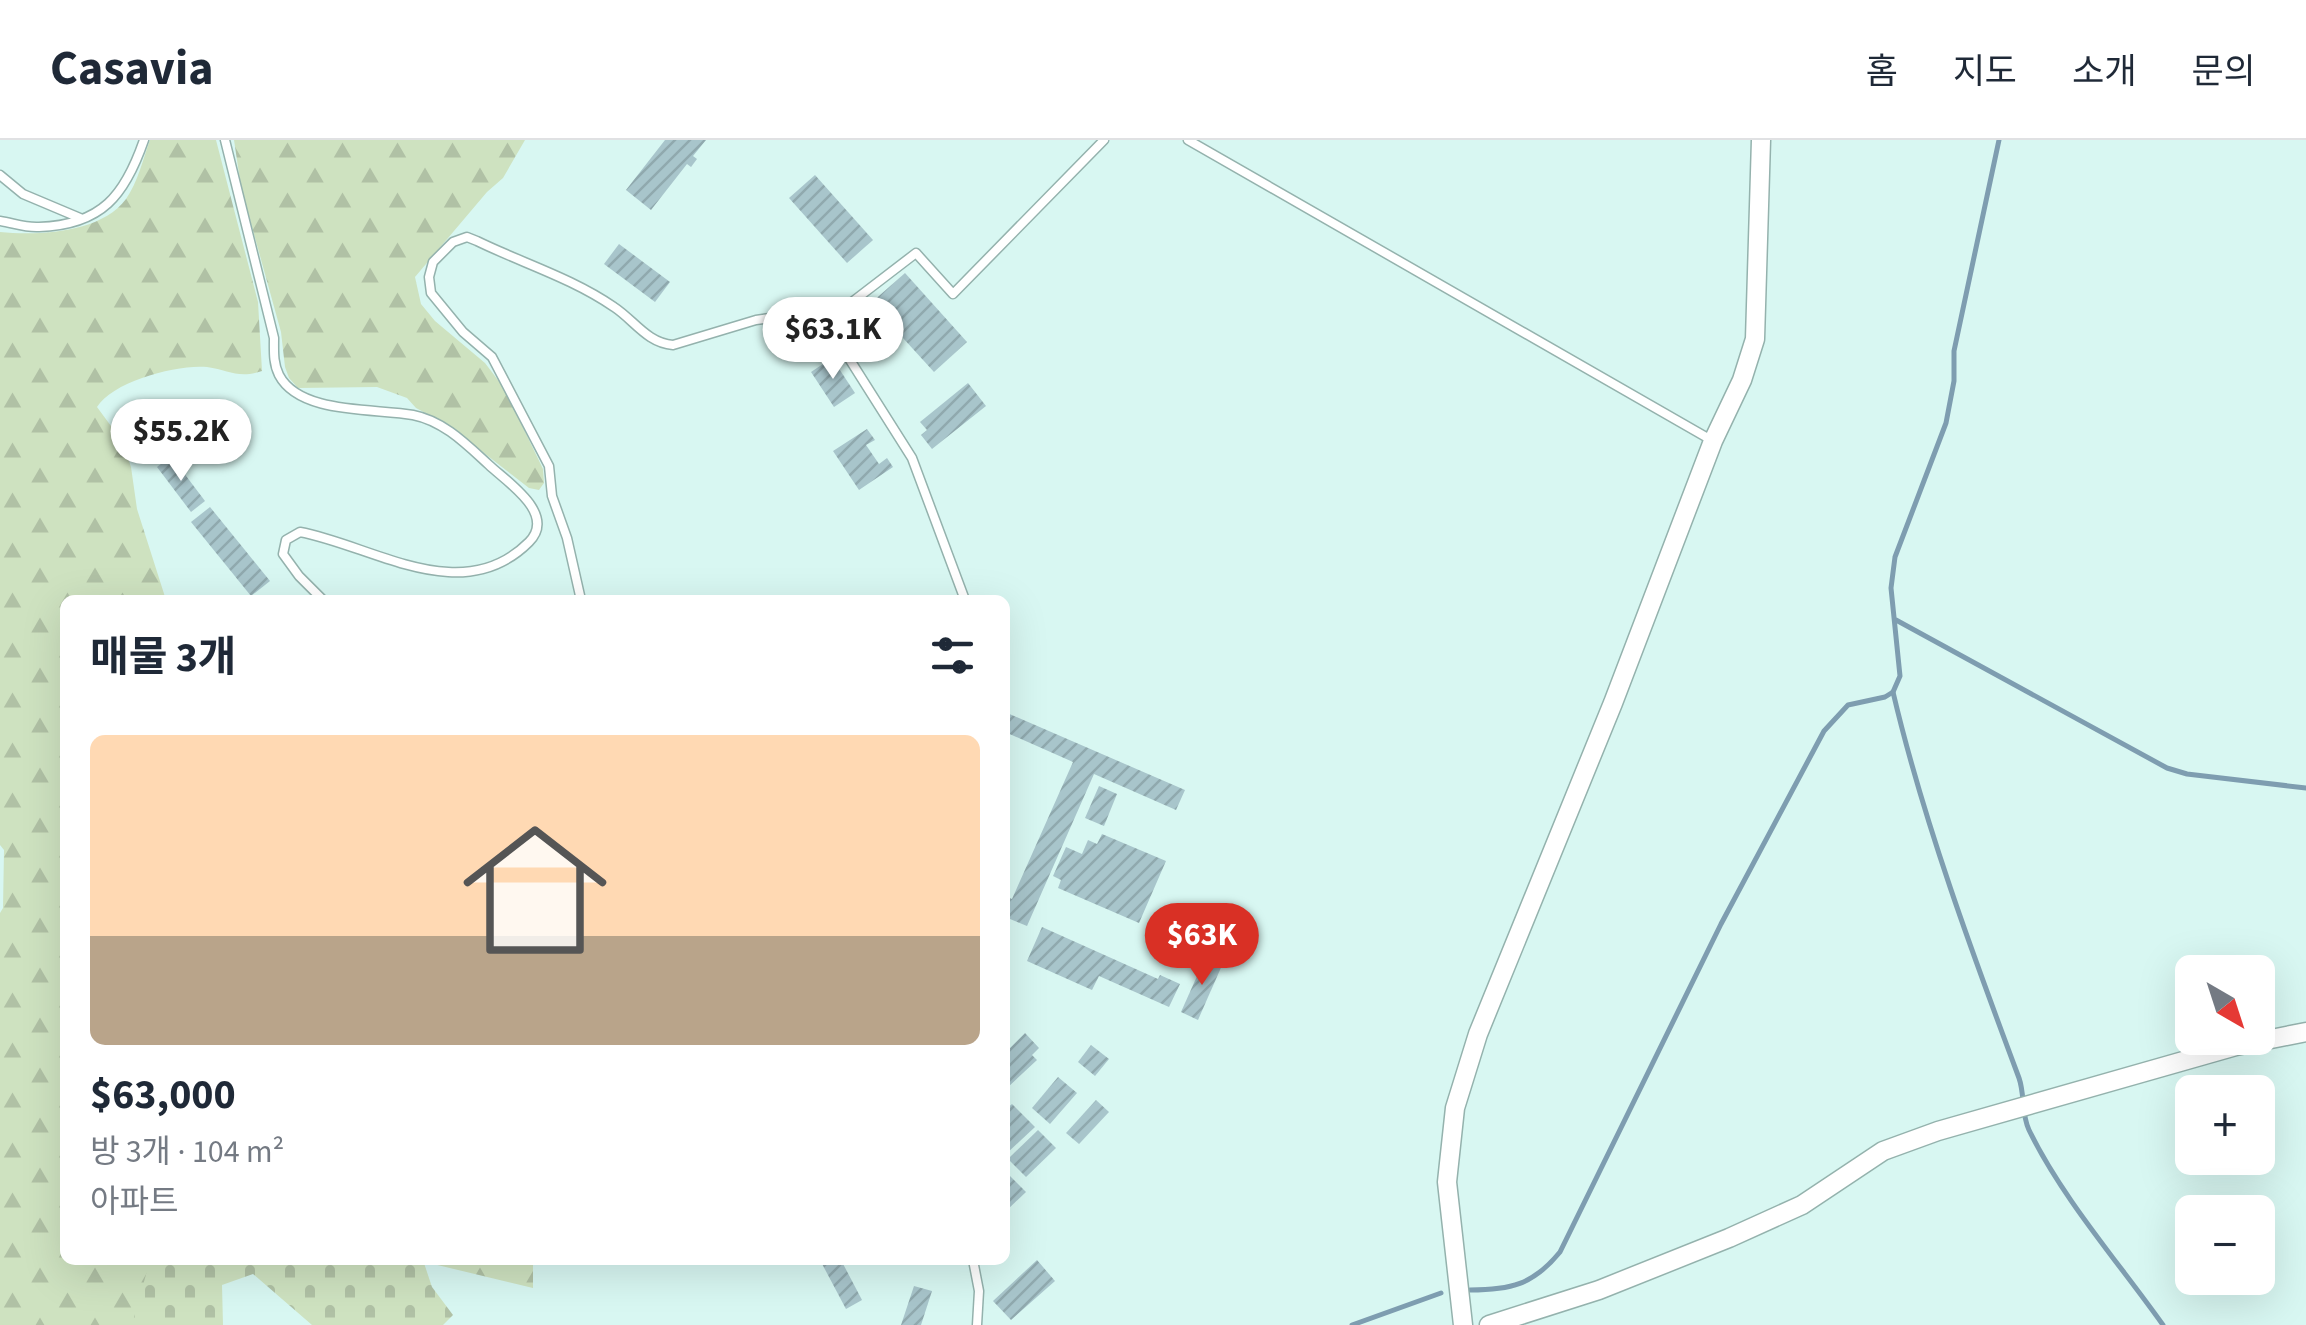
<!DOCTYPE html>
<html lang="ko">
<meta charset="utf-8">
<style>
body{margin:0;font-family:"Source Sans 3","Noto Sans KR",sans-serif;background:#f2f2f3;color:#1f2937;height:100vh;display:flex;flex-direction:column;font-size:38px;white-space:nowrap}
*{box-sizing:border-box;margin:0}
p{font-size:32px;color:#747a83}
.icon{flex:none;width:55px;height:55px;fill:none;stroke:currentColor;stroke-width:2;stroke-linecap:round;stroke-linejoin:round}
.map{position:relative;flex:1;overflow:hidden}
.drawer{position:absolute;left:60px;top:455px;width:950px;height:670px;display:flex;flex-direction:column;background:#fff;border-radius:15px;box-shadow:0 10px 40px #0002}
.drawer>*{flex:none}
.needle{width:65px;rotate:141deg}
.fabs{position:absolute;left:2175px;top:815px;display:grid;gap:20px}
.fabs a{display:grid;place-items:center;width:100px;height:100px;border-radius:15px;background:#fff;box-shadow:0 10px 40px #0002;font-size:50px}
.price{position:absolute;translate:-50% -85px;padding:0 22px;border-radius:35px;background:#fff;color:#222;font-size:32px;line-height:65px;filter:drop-shadow(0 2px 5px #0008)}
.price::after{content:'';position:absolute;left:50%;top:60px;width:30px;height:22px;margin-left:-15px;background:inherit;clip-path:polygon(0 0,100% 0,50% 100%)}
.price.current{background:#d93025;color:#fff}
ul{padding:0;list-style:none}
li{display:grid;align-content:center;gap:20px;height:530px;padding:0 30px}
li span{display:grid;place-items:center;height:310px;border-radius:15px;color:#555}
li>.icon{margin-inline-start:auto}
span .icon{width:180px;height:180px;fill:#fffc;stroke-width:1}
li b{font-size:42px}
h2{display:flex;justify-content:space-between;align-items:center;height:120px;padding:0 30px;font-size:42px}
header{display:flex;align-items:center;gap:60px;box-sizing:border-box;height:140px;padding:0 50px;background:#fff;border-bottom:2px solid #e0e1e3}
header strong{font-size:48px}
nav{display:flex;gap:55px;margin-inline-start:auto;font-size:35px}
.map>svg:first-child{display:block}
</style>
<header>
<strong>Casavia</strong>
<nav><a>홈</a><a>지도</a><a>소개</a><a>문의</a></nav>
</header>
<div class="map">
<svg width="2306" height="1185" viewBox="0 0 2306 1185">
<defs>
<pattern id="forest-firs" width="22" height="20" patternUnits="userSpaceOnUse" patternTransform="scale(2.5)"><rect width="22" height="20" fill="#cee2c0"/><path d="M5 1l3.5 6h-7zM16 11l3.5 6h-7z" fill="#b0c1a5"/></pattern>
<pattern id="cemetery-stones" width="16" height="16" patternUnits="userSpaceOnUse" patternTransform="scale(2.5)"><rect width="16" height="16" fill="#cee2c0"/><path d="M2 7V4a2 2 0 0 1 4 0v3zM10 15v-3a2 2 0 0 1 4 0v3z" fill="#b0c1a5"/></pattern>
<pattern id="building-hatch" width="6" height="6" patternUnits="userSpaceOnUse" patternTransform="scale(2.5)"><rect width="6" height="6" fill="#a8c5cb"/><path d="M-1 1l2-2M0 6l6-6M5 7l2-2" fill="none" stroke="#90a9ae"/></pattern>
</defs>
<rect width="100%" height="100%" fill="#d8f7f2"/>
<!-- forest -->
<g fill="url(#forest-firs)">
<path d="M150,0H216L258,162L262,231C238,239 229,230 207,227C178,224 113,241 97,267L122,301L131,327L137,369L166,460H65V1120H203L183,1185H0V773L3,768L4,710L0,705V92C38,96 101,93 126,59C138,42 143,19 150,0Z"/>
<polygon points="234,0 525,0 503,38 487,52 415,137 421,164 435,181 485,223 504,248 543,329 544,343 539,350 529,348 448,285 416,268 407,258 377,247 298,248 289,238 285,227 281,192 241,47"/>
<polygon points="285,1120 533,1120 533,1148 429,1123 380,1145"/>
</g>
<!-- cemetery -->
<polygon fill="url(#cemetery-stones)" points="150,1120 423,1120 432,1147 453,1175 443,1185 312,1185 253,1134 222,1145 223,1185 132,1185"/>
<g fill="none" stroke-linecap="round" stroke-linejoin="round">
<!-- stream -->
<g stroke="#7e9db0" stroke-width="5">
<polyline points="1896,480 2167,628 2187,634 2306,648"/>
<path d="M1893,552C1923,680 1973,815 2019,938C2025,955 2021,973 2029,990C2062,1058 2119,1123 2163,1185"/>
<path d="M1470,1150C1510,1150 1533,1145 1560,1112L1721,784L1824,591L1848,565L1885,557L1893,552L1900,536L1891,448L1895,417L1946,283L1954,241V211L1999,0"/>
<polyline points="1352,1185 1441,1153"/>
</g>
</g>
<!-- building -->
<g fill="url(#building-hatch)">
<polygon points="665,0 706,0 693,16 697,19 691,27 687,24 651,70 626,50"/>
<polygon points="815,35 873,100 847,123 789,58"/>
<polygon points="619,104 670,142 655,162 604,124"/>
<polygon points="905,133 967,202 934,232 871,163"/>
<polygon points="832,218 855,253 834,267 811,232"/>
<polygon points="968,243 986,266 932,309 921,295 927,290 920,282"/>
<polygon points="867,289 875,300 866,305 879,324 887,318 893,327 859,350 833,311"/>
<polygon points="171,316 205,361 191,372 157,327"/>
<polygon points="210,367 270,441 251,456 191,382"/>
<polygon points="1005,572 1185,650 1176,670 1094,634 1027,786 1005,777 1005,756 1012,759 1073,622 1005,592"/>
<polygon points="1099,646 1117,654 1104,686 1085,678"/>
<polygon points="1102,694 1166,721 1139,783 1058,748 1061,740 1053,736 1066,707 1082,714 1088,700 1097,704"/>
<polygon points="1042,787 1158,839 1160,835 1180,844 1169,867 1099,836 1092,850 1027,821"/>
<polygon points="1206,816 1223,823 1198,880 1181,872"/>
<polygon points="1025,893 1039,908 1032,915 1037,920 1007,948 1005,913"/>
<polygon points="1091,905 1109,919 1095,936 1078,922"/>
<polygon points="1058,937 1077,953 1050,984 1032,968"/>
<polygon points="1096,960 1109,972 1079,1004 1066,993"/>
<polygon points="1012,964 1035,987 1005,1015 1005,970"/>
<polygon points="1038,990 1056,1008 1026,1037 1008,1019"/>
<polygon points="1005,1031 1026,1052 1005,1072"/>
<polygon points="820,1120 841,1120 862,1160 846,1169"/>
<polygon points="1037,1120 1055,1141 1011,1180 993,1161"/>
<polygon points="914,1146 932,1151 921,1185 901,1185"/>
</g>
<g fill="none" stroke-linecap="round" stroke-linejoin="round">
<!-- service casing -->
<g stroke="#94b2ad" stroke-width="11">
<g id="service">
<path d="M225,0L274,198C274,211 273,223 279,235C300,275 376,268 413,275C444,281 467,305 489,325C507,342 557,374 529,402C462,469 374,406 300,392L286,400L283,414L299,436L323,460"/>
<polyline points="1188,0 1713,301"/>
<polyline points="0,35 23,54 80,78"/>
<path d="M0,81C13,83 26,88 39,87C102,85 125,55 144,0"/>
<polyline points="826,182 912,318 965,460"/>
<path d="M581,460L567,398L552,356L549,326L492,217L463,192L431,153L429,137L433,122L453,102L467,97L477,101C522,123 572,138 614,167C634,180 647,203 673,205L756,180L791,175L826,182L916,113L953,154L1104,0"/>
<polyline points="973,1120 979,1151 977,1185"/>
</g>
</g>
<!-- tertiary casing -->
<g stroke="#94b2ad" stroke-width="21">
<g id="tertiary">
<polyline points="1463,1185 1447,1042 1455,968 1478,894 1613,563 1713,301 1742,240 1755,199 1761,0"/>
<polyline points="1489,1185 1599,1150 1729,1098 1802,1065 1883,1011 1938,991 2236,906 2306,892"/>
</g>
</g>
<!-- service -->
<use href="#service" stroke="#fff" stroke-width="8"/>
<!-- tertiary -->
<use href="#tertiary" stroke="#fff" stroke-width="18"/>
</g>
</svg>
<div class="fabs">
<a><svg class="needle" viewBox="-14 -14 28 28"><path d="M0-13l5 13h-10z" fill="#e53935"/><path d="M0 13l5-13h-10z" fill="#747a83"/></svg></a>
<a>+</a>
<a>−</a>
</div>
<b class="price" style="left:833px;top:242px">$63.1K</b>
<b class="price" style="left:181px;top:344px">$55.2K</b>
<b class="price current" style="left:1202px;top:848px">$63K</b>
<section class="drawer">
<h2>매물 3개<svg class="icon" aria-label="filters" viewBox="0 0 24 24"><path d="M4 7h16M4 17h16"/><circle cx="9" cy="7" r="2"/><circle cx="15" cy="17" r="2"/></svg></h2>
<ul>
<li><span style="background:linear-gradient(#ffd9b3 65%,#b9a48a 0)"><svg class="icon" aria-label="home" viewBox="0 0 24 24"><path d="M3 11l9-7 9 7M6 9v11h12V9"/></svg></span><div><b>$63,000</b><p>방 3개 · 104 m²</p><p>아파트</p></div></li>
</ul>
</section>
</div>
